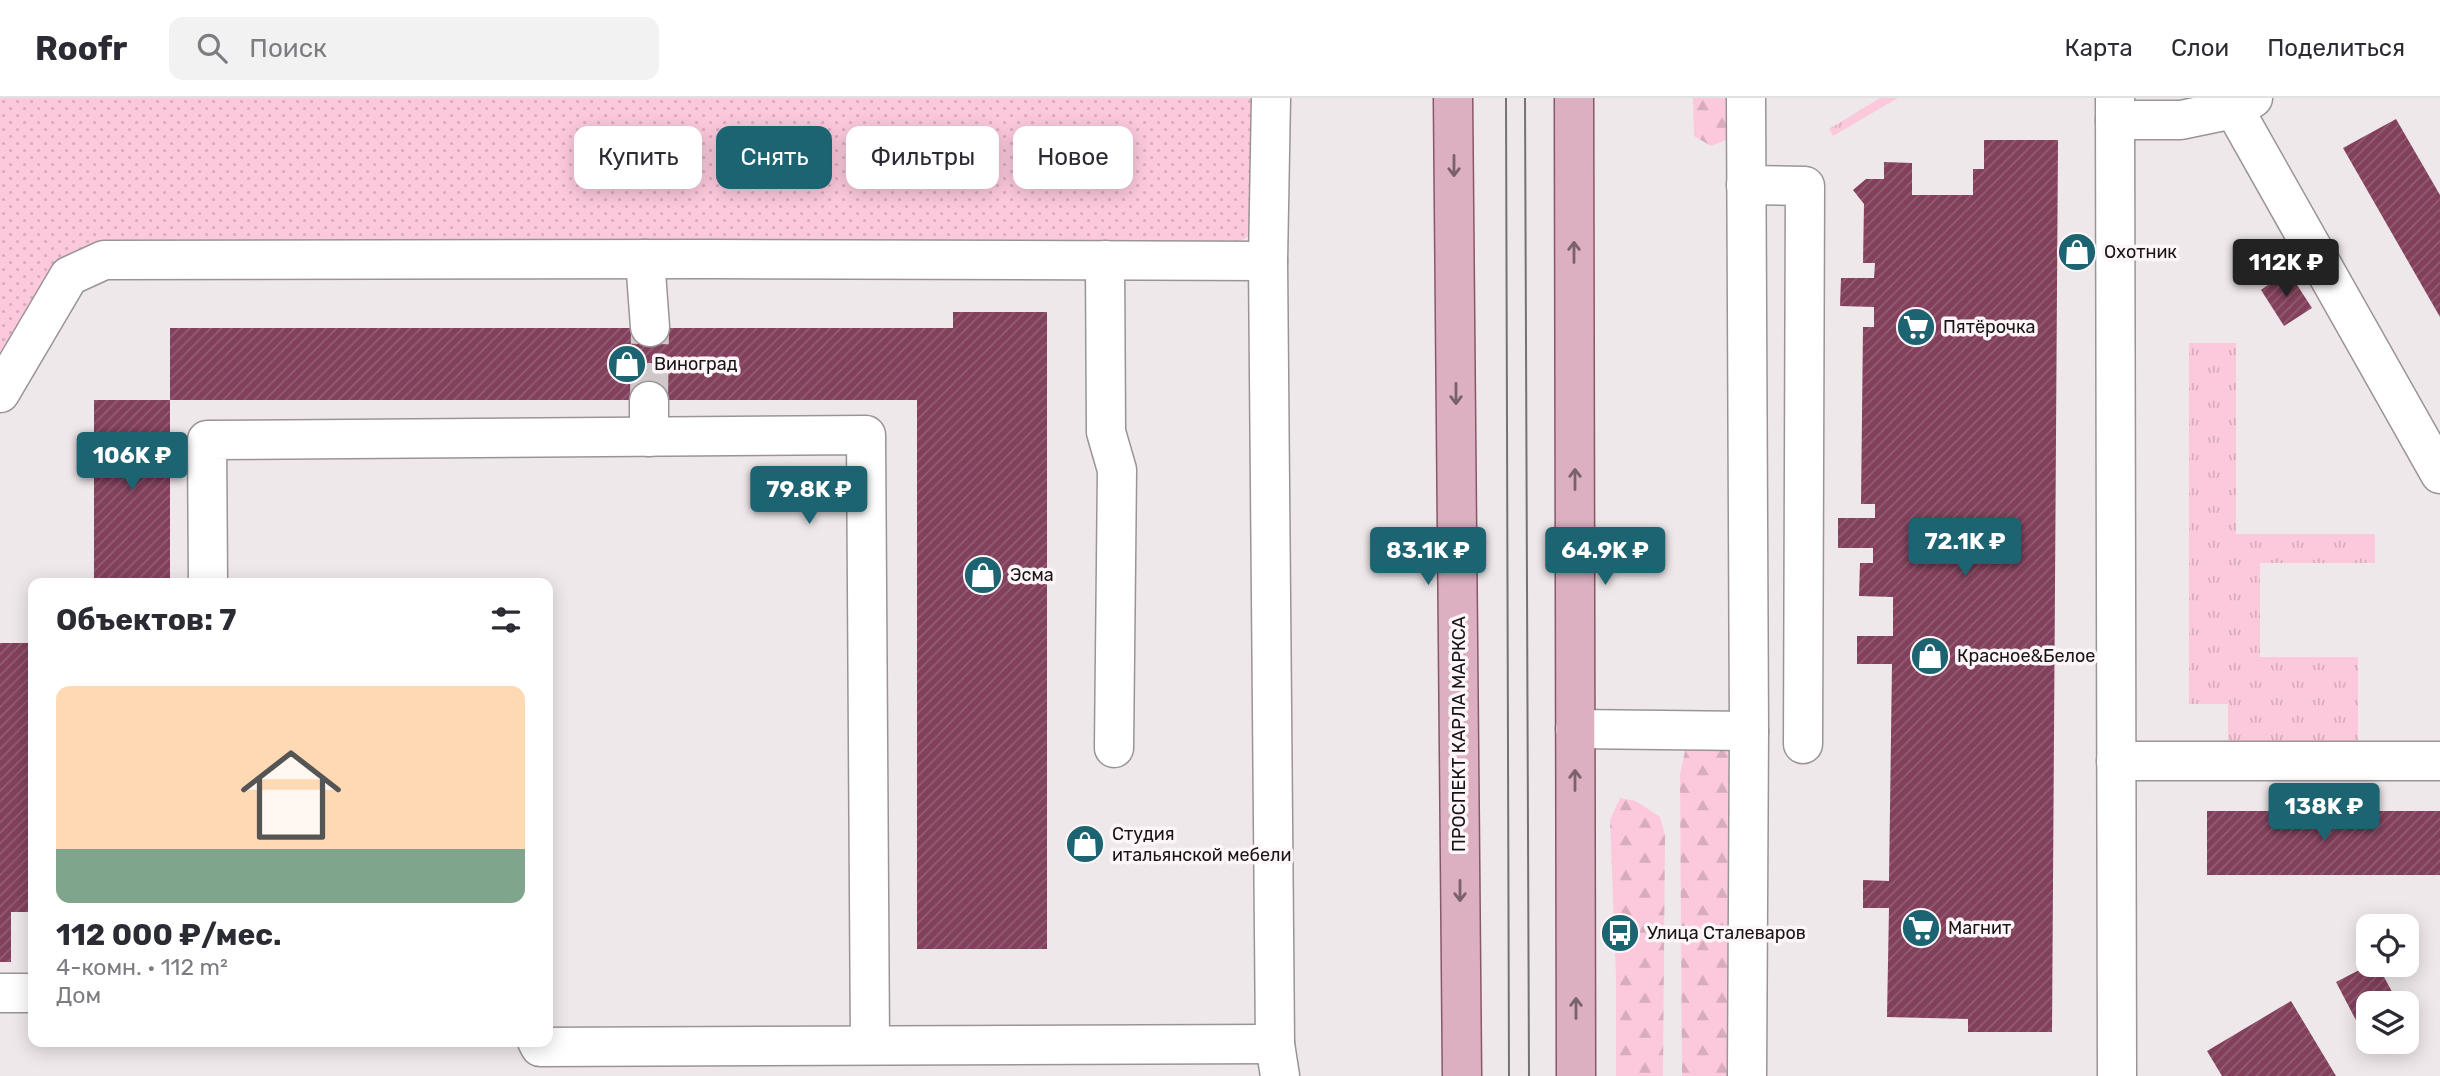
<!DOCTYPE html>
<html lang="ru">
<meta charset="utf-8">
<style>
body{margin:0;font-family:Rubik,sans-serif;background:#f2f2f3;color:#2b2b33;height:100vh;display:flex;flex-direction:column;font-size:26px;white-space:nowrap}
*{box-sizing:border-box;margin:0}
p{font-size:23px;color:#7c7c81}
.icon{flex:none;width:38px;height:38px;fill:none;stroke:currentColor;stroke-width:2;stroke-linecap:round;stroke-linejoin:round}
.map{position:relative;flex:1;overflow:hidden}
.drawer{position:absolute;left:28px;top:480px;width:525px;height:469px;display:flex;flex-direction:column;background:#fff;border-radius:14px;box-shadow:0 4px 18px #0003}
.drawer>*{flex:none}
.hud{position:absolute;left:574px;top:28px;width:665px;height:63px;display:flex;gap:14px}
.controls{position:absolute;left:2356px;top:816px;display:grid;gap:14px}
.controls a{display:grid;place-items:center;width:63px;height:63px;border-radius:14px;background:#fff;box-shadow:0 4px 18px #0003;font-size:35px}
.price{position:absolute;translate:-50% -60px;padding:0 16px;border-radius:7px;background:#1c6472;color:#fff;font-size:23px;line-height:46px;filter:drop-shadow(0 2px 4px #0008)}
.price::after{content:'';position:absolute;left:50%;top:42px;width:21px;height:16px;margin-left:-10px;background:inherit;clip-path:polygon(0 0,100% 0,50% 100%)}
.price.current{background:#222;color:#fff}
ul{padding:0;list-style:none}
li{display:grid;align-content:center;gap:14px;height:371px;padding:0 28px}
li span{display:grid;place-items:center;height:217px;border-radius:14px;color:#555}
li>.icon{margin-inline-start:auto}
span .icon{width:126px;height:126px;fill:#fffc;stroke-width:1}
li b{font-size:30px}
h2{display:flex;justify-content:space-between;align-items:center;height:84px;padding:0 28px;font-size:30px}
.tag{padding:0 24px;border-radius:14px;background:#fff;box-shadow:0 4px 18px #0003;font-size:24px;line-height:63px}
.tag.current{background:#1c6472;color:#fff}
header{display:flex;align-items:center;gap:42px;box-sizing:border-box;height:98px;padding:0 35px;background:#fff;border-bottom:2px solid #e1e1e2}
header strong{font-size:33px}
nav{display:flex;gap:38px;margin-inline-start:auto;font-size:24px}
.search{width:490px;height:63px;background:#f2f2f3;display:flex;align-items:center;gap:18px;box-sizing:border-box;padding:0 24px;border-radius:14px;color:#7c7c81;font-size:26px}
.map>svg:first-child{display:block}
</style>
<header>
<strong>Roofr</strong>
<div class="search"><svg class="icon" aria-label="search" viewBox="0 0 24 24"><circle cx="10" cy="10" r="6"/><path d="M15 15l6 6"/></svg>Поиск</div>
<nav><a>Карта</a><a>Слои</a><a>Поделиться</a></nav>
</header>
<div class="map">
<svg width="2440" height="978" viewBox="0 0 2440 978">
<defs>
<pattern id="grass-tufts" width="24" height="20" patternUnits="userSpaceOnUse" patternTransform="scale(1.75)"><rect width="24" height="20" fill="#fcc9dc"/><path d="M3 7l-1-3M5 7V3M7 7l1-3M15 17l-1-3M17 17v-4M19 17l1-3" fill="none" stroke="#d7acbc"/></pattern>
<pattern id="forest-firs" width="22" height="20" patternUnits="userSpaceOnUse" patternTransform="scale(1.75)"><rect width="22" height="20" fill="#fcc9dc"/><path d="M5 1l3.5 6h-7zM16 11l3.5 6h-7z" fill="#d7acbc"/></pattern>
<pattern id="park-dots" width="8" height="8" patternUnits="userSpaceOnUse" patternTransform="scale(1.75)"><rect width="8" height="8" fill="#fcc9dc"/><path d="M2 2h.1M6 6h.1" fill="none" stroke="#d7acbc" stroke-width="1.8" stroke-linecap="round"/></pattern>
<pattern id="building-hatch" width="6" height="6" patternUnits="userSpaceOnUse" patternTransform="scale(1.75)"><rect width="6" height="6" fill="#83405c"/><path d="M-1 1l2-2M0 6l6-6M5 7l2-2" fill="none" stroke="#915e73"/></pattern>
</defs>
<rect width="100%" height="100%" fill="#efe8ea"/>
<!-- grass -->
<g fill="url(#grass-tufts)">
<polygon points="1880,0 1898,0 1833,38 1829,31"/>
<polygon points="2189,245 2236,245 2236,436 2375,436 2375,465 2260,465 2260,559 2358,559 2358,656 2228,656 2228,606 2189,606"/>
</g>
<!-- forest -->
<g fill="url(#forest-firs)">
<polygon points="1693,0 1739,0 1732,40 1711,48 1694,38"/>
<polygon points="1716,645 1735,655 1737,978 1682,978 1680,677 1686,648"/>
<polygon points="1620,700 1636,703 1660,719 1665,737 1663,978 1616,978 1616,879 1610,722"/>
</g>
<!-- park -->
<polygon fill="url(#park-dots)" points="0,0 1259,0 1253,135 1235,147 132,143 76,153 48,181 0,263"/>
<!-- building -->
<g fill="url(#building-hatch)">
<polygon points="2396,21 2440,97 2440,219 2343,50"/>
<polygon points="1984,42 2058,42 2052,934 1968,934 1968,921 1887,919 1889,810 1863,810 1863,782 1889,783 1892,566 1857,566 1857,538 1893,538 1893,499 1859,498 1860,465 1873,465 1873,450 1838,450 1838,420 1875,420 1875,406 1861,406 1863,229 1874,229 1874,209 1840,208 1841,180 1874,180 1875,165 1863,165 1864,106 1853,92 1866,81 1884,81 1884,64 1912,65 1912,97 1973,97 1973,71 1984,71"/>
<polygon points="2288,173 2312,210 2284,228 2261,192"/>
<polygon points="953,214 1047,214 1047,851 917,851 917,302 170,302 170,230 953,230"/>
<rect x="94" y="302" width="76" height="183"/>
<polygon points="0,545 33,545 33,814 11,814 11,864 0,864"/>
<rect x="2207" y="713" width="233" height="64"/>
<polygon points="2371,866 2377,866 2397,903 2394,905 2368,905 2368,922 2359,928 2336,884"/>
<polygon points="2291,903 2336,978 2222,978 2207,953"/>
</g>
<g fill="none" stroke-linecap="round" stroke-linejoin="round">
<!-- minor-tunnel -->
<polyline stroke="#cfc8ca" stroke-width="38" stroke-dasharray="38 19" stroke-linecap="butt" points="649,303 650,229"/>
<!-- minor casing -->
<g stroke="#9b9496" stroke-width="41">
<g id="minor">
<polyline points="1271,0 1268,163 1275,946 1280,978"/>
<polyline points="1746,0 1749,633 1747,978"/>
<polyline points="2115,0 2117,978"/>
<polyline points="2233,0 2234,11 2440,376"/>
<polyline points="2115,22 2181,22 2234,11 2253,0"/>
<polyline points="1746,87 1805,88 1803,646"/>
<polyline points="645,161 650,229"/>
<polyline points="1105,162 1106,334 1117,372 1114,650"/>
<polyline points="0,295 69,178 104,162 712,161 1268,163"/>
<polyline points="649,339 649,303"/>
<polyline points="208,485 207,342 866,337 870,947"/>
<polyline points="1575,631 1749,633"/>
<polyline points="2116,663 2440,663"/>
<polyline points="0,895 33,895"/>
<polyline points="537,943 540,949 1275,946"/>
</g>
</g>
<!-- major casing -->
<g stroke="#88576a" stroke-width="41">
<g id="major">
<polyline points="1453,0 1462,978"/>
<polyline points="1574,0 1576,978"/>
</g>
</g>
<!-- minor -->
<use href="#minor" stroke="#fff" stroke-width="38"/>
<!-- major -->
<use href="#major" stroke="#dcafc1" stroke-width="38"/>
<!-- tram -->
<g stroke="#767273" stroke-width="2">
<polyline points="1506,0 1509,978"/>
<polyline points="1525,0 1529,978"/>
</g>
</g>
<!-- one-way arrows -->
<defs><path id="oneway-shaft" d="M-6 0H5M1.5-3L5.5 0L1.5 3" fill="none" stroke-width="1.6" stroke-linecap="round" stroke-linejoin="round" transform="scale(1.75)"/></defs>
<g stroke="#7a626c">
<use href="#oneway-shaft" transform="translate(1454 68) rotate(90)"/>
<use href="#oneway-shaft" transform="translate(1574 154) rotate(-90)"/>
<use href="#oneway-shaft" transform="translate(1456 296) rotate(90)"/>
<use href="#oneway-shaft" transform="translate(1575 381) rotate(-90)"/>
<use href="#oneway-shaft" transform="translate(1575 682) rotate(-90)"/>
<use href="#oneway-shaft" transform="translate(1460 793) rotate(90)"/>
<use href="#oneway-shaft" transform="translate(1576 910) rotate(-90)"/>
</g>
<!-- icons -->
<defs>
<g id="shop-disc" transform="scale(2.0125)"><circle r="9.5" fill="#1c6472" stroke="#fdf5f7"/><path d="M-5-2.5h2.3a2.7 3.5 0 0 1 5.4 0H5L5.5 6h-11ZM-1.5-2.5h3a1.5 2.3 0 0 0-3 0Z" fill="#fff"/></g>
<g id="supermarket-disc" transform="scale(2.0125)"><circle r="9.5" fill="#1c6472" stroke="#fdf5f7"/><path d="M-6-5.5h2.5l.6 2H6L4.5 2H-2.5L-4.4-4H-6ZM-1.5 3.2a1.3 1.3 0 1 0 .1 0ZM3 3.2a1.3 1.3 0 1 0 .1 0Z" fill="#fff"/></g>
<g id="bus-disc" transform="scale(2.0125)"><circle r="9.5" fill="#1c6472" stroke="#fdf5f7"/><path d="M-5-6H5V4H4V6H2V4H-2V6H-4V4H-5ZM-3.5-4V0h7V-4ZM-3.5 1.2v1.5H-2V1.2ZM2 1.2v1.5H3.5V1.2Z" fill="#fff"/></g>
</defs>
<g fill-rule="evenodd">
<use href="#shop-disc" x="2077" y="154"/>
<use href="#supermarket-disc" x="1916" y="229"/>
<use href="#shop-disc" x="627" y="266"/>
<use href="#shop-disc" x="983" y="477"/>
<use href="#shop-disc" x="1930" y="558"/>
<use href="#shop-disc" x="1085" y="746"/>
<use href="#supermarket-disc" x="1921" y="830"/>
<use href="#bus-disc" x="1620" y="835"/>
</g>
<g text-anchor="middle" stroke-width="7" stroke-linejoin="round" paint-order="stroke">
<!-- poi labels -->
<g font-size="18" fill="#181516" stroke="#fdf5f7" text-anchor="start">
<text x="2104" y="160">Охотник</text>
<text x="1943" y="235">Пятёрочка</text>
<text x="654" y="272">Виноград</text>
<text x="1010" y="483">Эсма</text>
<text x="1957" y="564">Красное&amp;Белое</text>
<text x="1112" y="742">Студия<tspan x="1112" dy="21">итальянской мебели</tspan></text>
<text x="1948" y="836">Магнит</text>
<text x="1647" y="841">Улица Сталеваров</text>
</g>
<!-- street labels -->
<g font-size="18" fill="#181516" stroke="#fdf5f7">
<text transform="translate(1459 636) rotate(-90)" y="6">ПРОСПЕКТ КАРЛА МАРКСА</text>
</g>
</g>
</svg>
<div class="controls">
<a><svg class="icon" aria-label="locate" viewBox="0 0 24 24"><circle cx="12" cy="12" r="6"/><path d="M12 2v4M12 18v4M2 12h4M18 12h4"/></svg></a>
<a><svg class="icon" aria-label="layers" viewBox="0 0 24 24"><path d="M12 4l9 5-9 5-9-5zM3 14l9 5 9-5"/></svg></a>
</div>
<b class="price current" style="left:2286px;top:201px">112K ₽</b>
<b class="price" style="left:132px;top:394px">106K ₽</b>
<b class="price" style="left:809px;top:428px">79.8K ₽</b>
<b class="price" style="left:1965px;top:480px">72.1K ₽</b>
<b class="price" style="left:1428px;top:489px">83.1K ₽</b>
<b class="price" style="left:1605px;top:489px">64.9K ₽</b>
<b class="price" style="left:2324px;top:745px">138K ₽</b>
<div class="hud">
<a class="tag">Купить</a>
<a class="tag current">Снять</a>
<a class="tag">Фильтры</a>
<a class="tag">Новое</a>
</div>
<section class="drawer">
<h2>Объектов: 7<svg class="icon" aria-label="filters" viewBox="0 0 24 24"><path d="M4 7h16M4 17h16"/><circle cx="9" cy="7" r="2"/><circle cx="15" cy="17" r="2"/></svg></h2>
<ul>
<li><span style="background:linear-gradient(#ffd9b3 75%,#7fa58c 0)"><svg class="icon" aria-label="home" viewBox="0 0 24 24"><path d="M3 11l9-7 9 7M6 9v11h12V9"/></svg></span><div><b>112 000 ₽/мес.</b><p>4-комн. · 112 m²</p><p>Дом</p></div></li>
</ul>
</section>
</div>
